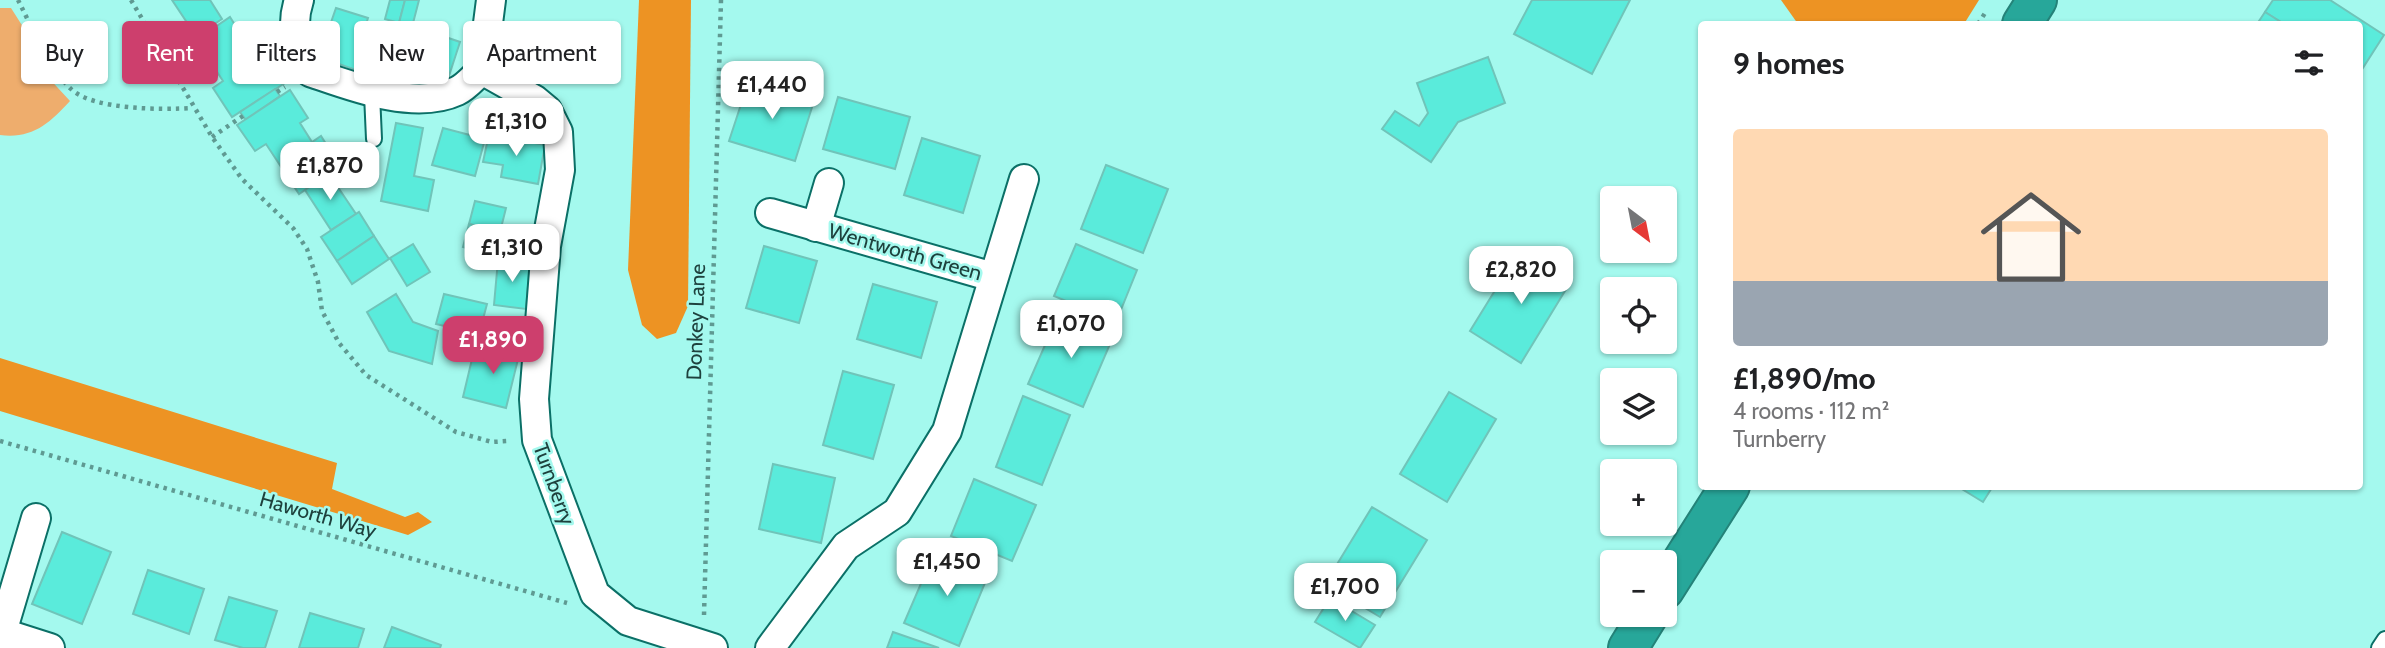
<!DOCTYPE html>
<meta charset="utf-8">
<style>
body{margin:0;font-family:Cabin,sans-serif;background:#f2f2f2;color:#202124;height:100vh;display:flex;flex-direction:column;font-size:26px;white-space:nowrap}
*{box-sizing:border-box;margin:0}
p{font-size:23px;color:#757577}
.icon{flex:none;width:38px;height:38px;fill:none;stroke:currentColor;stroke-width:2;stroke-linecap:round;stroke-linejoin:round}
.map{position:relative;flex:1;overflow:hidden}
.drawer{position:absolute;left:1698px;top:21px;width:665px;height:469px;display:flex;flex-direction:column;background:#fff;border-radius:7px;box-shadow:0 2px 5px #0004}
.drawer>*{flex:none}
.hud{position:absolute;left:21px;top:21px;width:665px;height:63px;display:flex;gap:14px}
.needle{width:46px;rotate:148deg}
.tools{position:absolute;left:1600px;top:186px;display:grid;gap:14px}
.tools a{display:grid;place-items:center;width:77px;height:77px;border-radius:7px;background:#fff;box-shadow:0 2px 5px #0004;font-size:35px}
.price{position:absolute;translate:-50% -60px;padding:0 16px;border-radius:14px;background:#fff;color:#222;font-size:23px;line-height:46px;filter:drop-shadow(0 2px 4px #0008)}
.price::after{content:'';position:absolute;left:50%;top:42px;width:21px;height:16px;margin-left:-10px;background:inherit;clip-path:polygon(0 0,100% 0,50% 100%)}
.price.current{background:#cd3f6d;color:#fff}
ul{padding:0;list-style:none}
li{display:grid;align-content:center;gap:14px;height:371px;padding:0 35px}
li+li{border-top:2px solid #e0e0e0}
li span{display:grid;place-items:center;height:217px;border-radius:7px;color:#555}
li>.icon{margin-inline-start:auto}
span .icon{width:126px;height:126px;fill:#fffc;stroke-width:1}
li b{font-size:30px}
h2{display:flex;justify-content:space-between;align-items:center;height:84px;padding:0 35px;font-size:30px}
.chip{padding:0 24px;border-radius:7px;background:#fff;box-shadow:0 2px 5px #0004;font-size:24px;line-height:63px}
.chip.current{background:#cd3f6d;color:#fff}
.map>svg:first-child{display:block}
</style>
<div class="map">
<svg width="2385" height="648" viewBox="0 0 2385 648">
<rect width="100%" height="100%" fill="#a4f9ee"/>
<!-- green -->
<path fill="#eead6d" d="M0,8H11L25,30L46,75L70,101C49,124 32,139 0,135Z"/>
<!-- forest -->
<g fill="#ed9323">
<polygon points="639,0 691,0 688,306 676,333 657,339 642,325 628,270"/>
<polygon points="1781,0 1979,0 1964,24 1798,24"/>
<polygon points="0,358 337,463 332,489 405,517 418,512 432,522 408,535 0,411"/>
</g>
<!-- building -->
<g fill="#5aebdb" stroke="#70c4b9" stroke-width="2">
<polygon points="172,0 210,0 222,19 196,36"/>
<polygon points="390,0 405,0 399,23 385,19"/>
<polygon points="405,0 419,0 412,27 399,23"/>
<polygon points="1532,0 1630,0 1592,74 1514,34"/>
<polygon points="2273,0 2330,0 2384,35 2359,74 2359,24 2284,24 2265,12"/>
<polygon points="336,8 368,18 362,37 380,43 370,75 319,57"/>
<polygon points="2265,12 2284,24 2257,24"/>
<polygon points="230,17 237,28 244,23 252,35 245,40 258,60 266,55 285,83 232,117 213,88 223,81 196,40"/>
<polygon points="431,32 460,42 447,82 403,67 413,38 427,43"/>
<polygon points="1488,57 1505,103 1458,122 1431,162 1382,129 1395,111 1419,126 1428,113 1417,83"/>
<polygon points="749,80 814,101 795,161 729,141"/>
<polygon points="275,89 280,96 246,120 240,112"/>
<polygon points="290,90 308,118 300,123 312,142 321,136 331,152 323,157 333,171 299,194 266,144 255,151 237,125"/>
<polygon points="838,97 910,117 895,169 823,149"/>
<polygon points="396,123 423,128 414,176 434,180 428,211 381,201"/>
<polygon points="443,128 485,139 475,176 432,165"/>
<polygon points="489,134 545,145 538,184 501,177 503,165 483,162"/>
<polygon points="922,138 980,156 963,213 904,195"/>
<polygon points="1106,165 1168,189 1143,253 1081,229"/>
<polygon points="329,174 356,214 331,230 305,190"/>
<polygon points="475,201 506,208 500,232 469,224"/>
<polygon points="359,212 374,236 337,261 321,237"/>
<polygon points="469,224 500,232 494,255 463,247"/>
<polygon points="374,236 389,259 352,284 337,261"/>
<polygon points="413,244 430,272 407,286 390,258"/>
<polygon points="1076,244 1137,270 1116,322 1054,296"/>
<polygon points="764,246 817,261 799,323 746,308"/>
<polygon points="1520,250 1571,281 1521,363 1470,331"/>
<polygon points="498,260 530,263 526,309 494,305"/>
<polygon points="873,284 937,302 921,358 857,339"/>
<polygon points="396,294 413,322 438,331 432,364 389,351 367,312"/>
<polygon points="444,294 487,304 479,334 436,324"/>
<polygon points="1059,313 1113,337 1083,407 1028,384"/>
<polygon points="499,341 521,347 506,408 463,397 473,355 494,360"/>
<polygon points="843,371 894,385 873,459 823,445"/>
<polygon points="1449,392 1496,419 1447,502 1400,474"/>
<polygon points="1023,396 1070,415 1042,485 996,467"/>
<polygon points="773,464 835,478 821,543 759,529"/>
<polygon points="974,479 1036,505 1012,561 951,536"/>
<polygon points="1957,486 1993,486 1983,502"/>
<polygon points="1372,507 1427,540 1380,617 1325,584"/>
<polygon points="62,532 111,552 82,624 32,604"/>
<polygon points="935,551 989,573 959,646 904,623"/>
<polygon points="148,570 204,589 189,634 133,614"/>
<polygon points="229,597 277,611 265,648 243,648 215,640"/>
<polygon points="1330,598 1375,625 1360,648 1315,622"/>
<polygon points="310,613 364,629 358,648 299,648"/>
<polygon points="392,627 441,645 440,648 384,648"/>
<polygon points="893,632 939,648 887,648"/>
</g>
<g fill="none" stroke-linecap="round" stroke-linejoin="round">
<!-- lane casing -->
<g stroke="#0b7067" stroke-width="18">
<g id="lane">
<polyline points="372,94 374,139"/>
<polyline points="2379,648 2385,639"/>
</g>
</g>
<!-- street casing -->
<g stroke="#0b7067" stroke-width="32">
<g id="street">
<path d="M299,0C290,27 297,48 310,72C351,86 414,111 457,91C466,87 474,77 482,70L491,0"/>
<polyline points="482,70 535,100 547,110 558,132 560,170 546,246 534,399 537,440 595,594 628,621 713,648"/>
<polyline points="770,213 993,277"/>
<polyline points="816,227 829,183"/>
<polyline points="3,633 50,648"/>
<polyline points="0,639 36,518"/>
<polyline points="770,648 846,546 897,512 947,431 1024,179"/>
</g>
</g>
<!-- highway casing -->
<g stroke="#248379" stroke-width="42">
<g id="highway">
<polyline points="2022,24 2037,0"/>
<polyline points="1664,590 1730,486"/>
<polyline points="1628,648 1649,614"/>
</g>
</g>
<!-- path -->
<g stroke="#5f9a92" stroke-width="4.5" stroke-dasharray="3.5 5" stroke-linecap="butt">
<path d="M18,0C33,29 47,66 71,89C93,110 162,110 192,108"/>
<polyline points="131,0 212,137 242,179 293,228 307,249 318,282 322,311 339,343 366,375 456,432 492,442 508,441"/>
<polyline points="1978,24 1987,10"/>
<polyline points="277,92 285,87"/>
<polyline points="212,137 243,116"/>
<polyline points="0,441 567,603"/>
<polyline points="704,615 721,0"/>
</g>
<!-- lane -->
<use href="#lane" stroke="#fff" stroke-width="14"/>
<!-- street -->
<use href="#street" stroke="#fff" stroke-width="28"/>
<!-- highway -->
<use href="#highway" stroke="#27a79a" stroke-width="38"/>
</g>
<g text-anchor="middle" stroke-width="5" stroke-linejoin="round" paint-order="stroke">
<!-- street labels -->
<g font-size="21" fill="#1e413d" stroke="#a4f9ee">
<text transform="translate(905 252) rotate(16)" y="7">Wentworth Green</text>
<text transform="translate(696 322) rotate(-88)" y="7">Donkey Lane</text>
<text transform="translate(554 484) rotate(70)" y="7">Turnberry</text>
<text transform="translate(318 515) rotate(16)" y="7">Haworth Way</text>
</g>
</g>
</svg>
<div class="tools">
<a><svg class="needle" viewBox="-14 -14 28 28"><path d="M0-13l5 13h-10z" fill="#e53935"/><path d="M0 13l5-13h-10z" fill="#757577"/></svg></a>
<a><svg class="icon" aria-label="locate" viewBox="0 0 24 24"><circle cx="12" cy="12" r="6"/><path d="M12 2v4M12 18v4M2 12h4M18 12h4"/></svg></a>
<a><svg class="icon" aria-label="layers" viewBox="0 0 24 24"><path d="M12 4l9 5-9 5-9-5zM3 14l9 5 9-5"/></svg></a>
<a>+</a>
<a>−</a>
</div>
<b class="price" style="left:772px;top:121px">£1,440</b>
<b class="price" style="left:516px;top:158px">£1,310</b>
<b class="price" style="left:330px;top:202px">£1,870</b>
<b class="price" style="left:512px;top:284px">£1,310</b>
<b class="price" style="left:1521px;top:306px">£2,820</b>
<b class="price" style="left:1071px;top:360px">£1,070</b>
<b class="price current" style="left:493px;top:376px">£1,890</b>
<b class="price" style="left:947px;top:598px">£1,450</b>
<b class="price" style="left:1345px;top:623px">£1,700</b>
<div class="hud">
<a class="chip">Buy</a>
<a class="chip current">Rent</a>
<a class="chip">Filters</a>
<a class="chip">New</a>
<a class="chip">Apartment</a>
</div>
<section class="drawer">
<h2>9 homes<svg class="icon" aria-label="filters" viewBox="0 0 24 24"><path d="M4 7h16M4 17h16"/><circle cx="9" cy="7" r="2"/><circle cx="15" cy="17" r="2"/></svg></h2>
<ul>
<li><span style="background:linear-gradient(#ffd9b3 70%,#9aa5b1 0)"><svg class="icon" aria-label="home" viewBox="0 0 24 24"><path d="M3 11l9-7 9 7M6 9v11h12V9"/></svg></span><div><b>£1,890/mo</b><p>4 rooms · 112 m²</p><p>Turnberry</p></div></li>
</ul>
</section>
</div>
